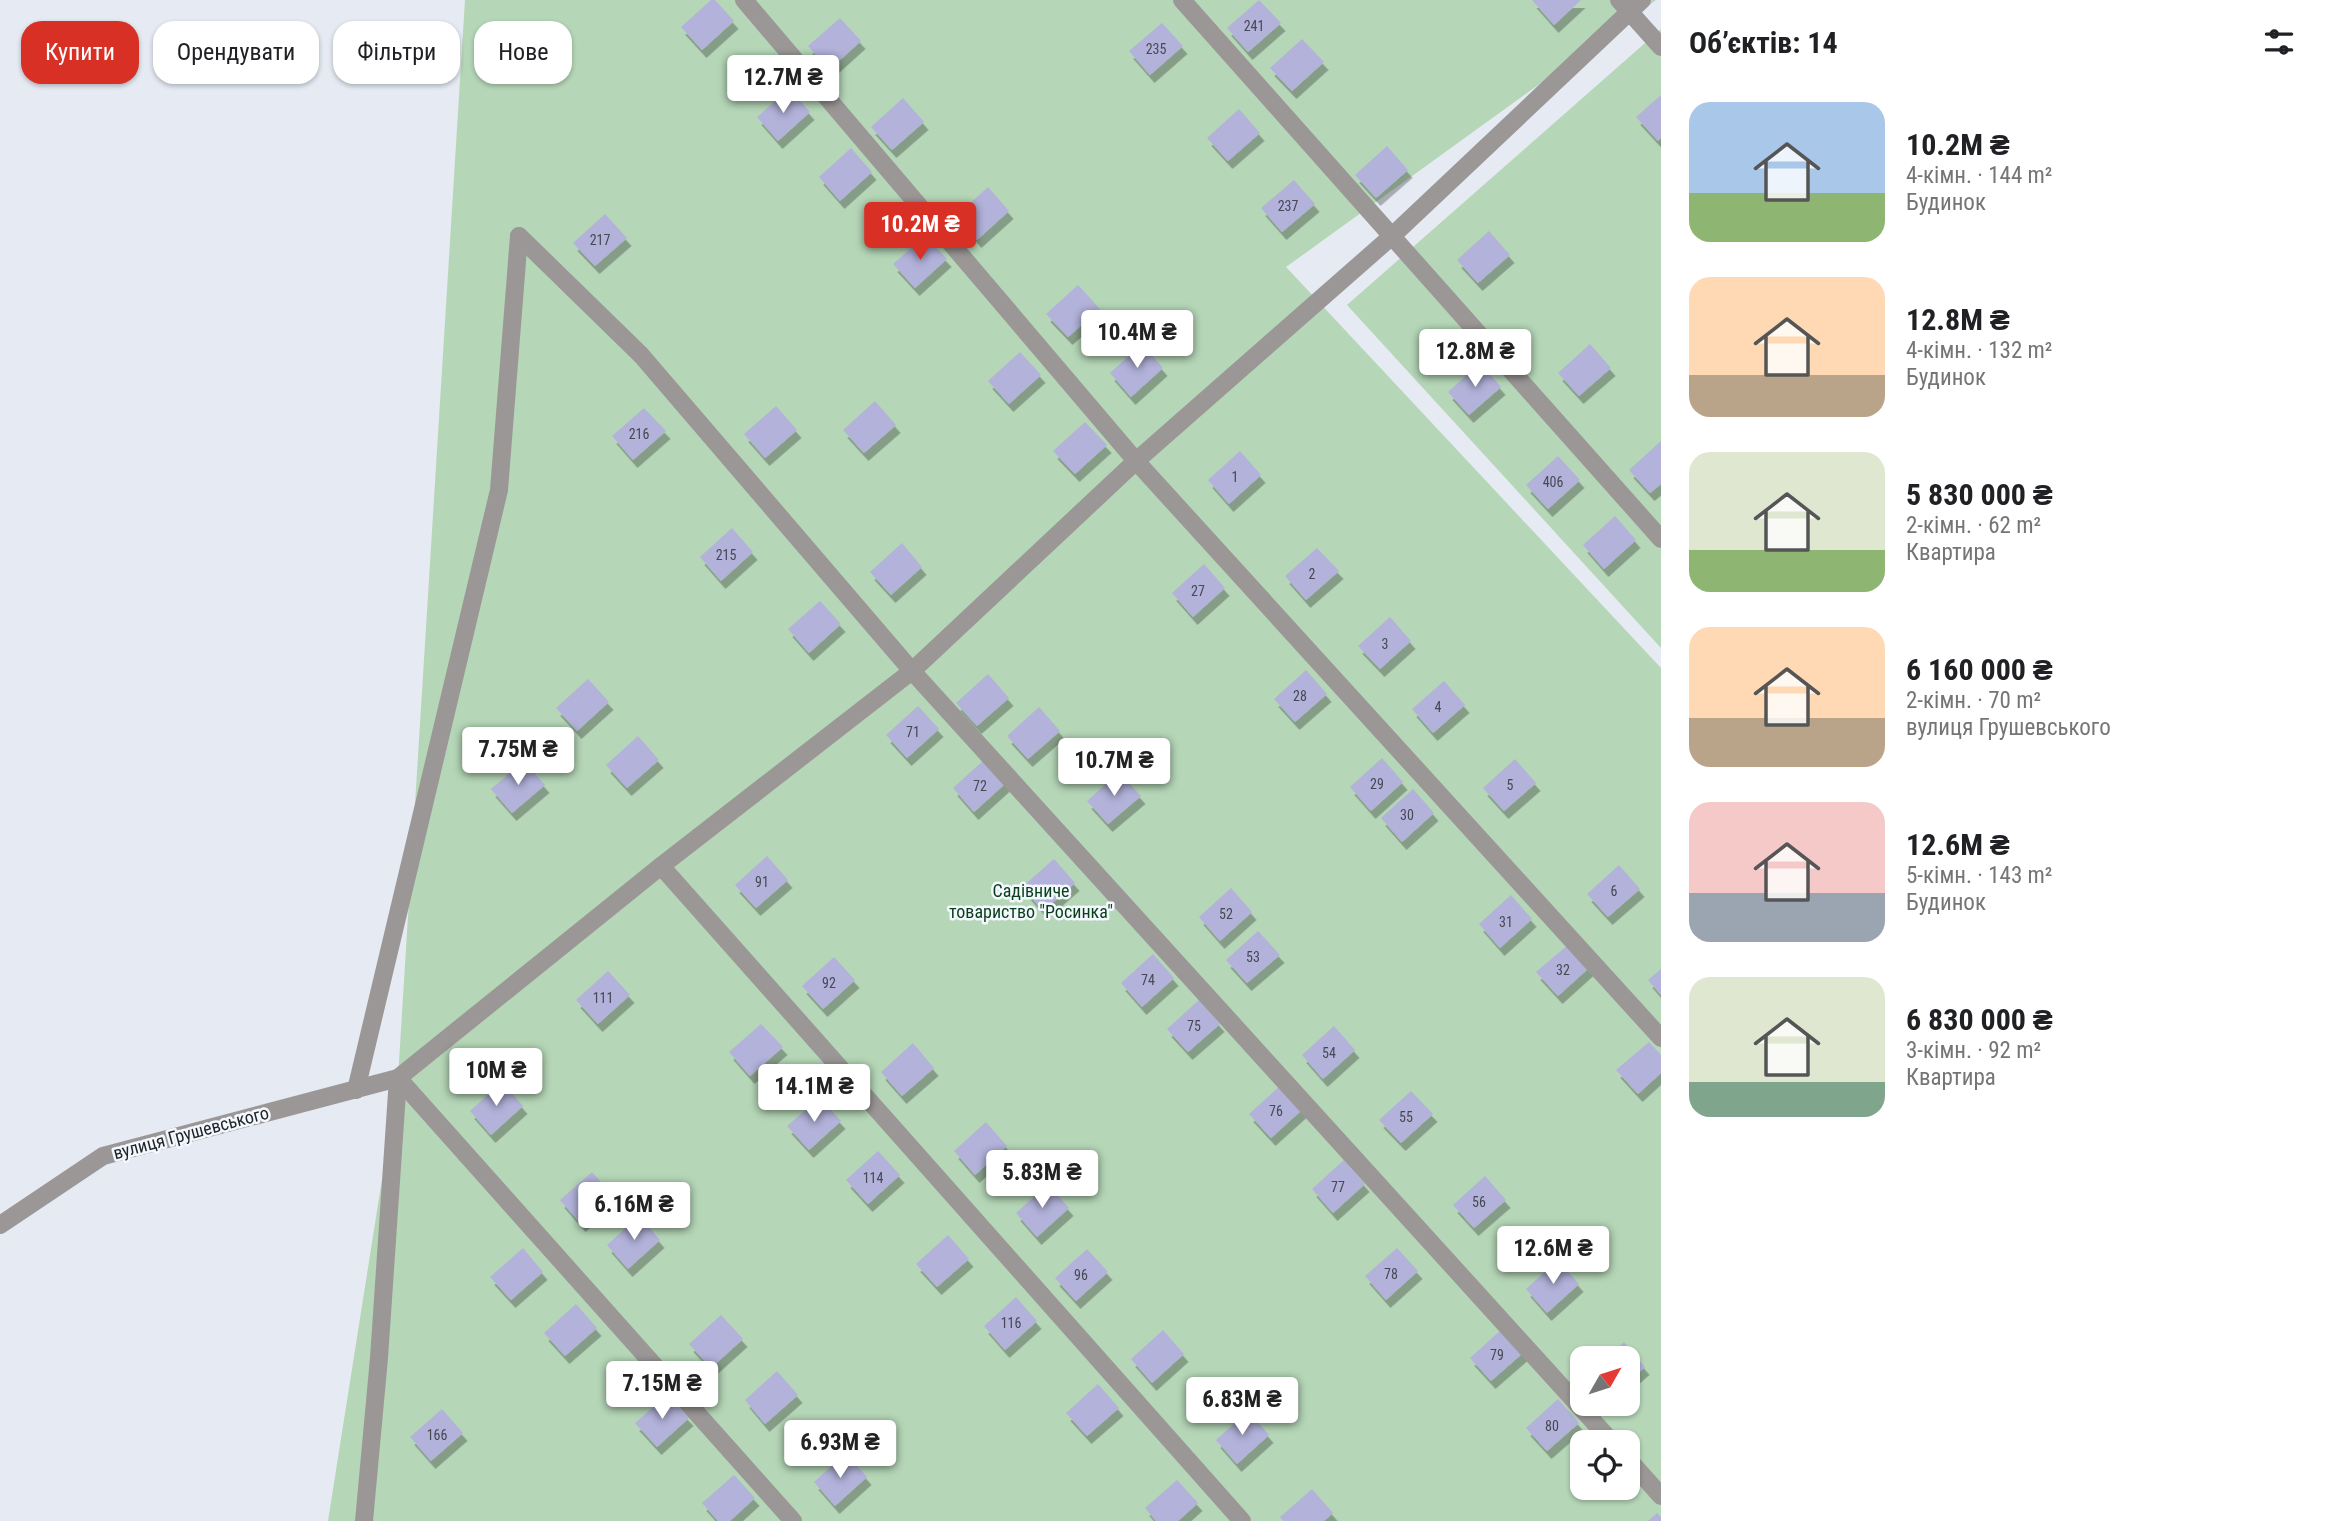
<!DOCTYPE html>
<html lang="uk">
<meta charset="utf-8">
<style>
body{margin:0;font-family:"Roboto Condensed",sans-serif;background:#f2f2f2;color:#202124;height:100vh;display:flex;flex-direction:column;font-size:26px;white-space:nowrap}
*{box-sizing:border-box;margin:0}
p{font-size:23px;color:#757577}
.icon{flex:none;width:38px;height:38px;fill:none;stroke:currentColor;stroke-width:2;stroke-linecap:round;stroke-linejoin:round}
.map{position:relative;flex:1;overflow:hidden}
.drawer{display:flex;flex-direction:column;background:#fff;width:665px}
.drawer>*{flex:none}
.hud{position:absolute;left:21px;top:21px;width:665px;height:63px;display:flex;gap:14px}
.needle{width:46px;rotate:51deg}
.tools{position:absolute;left:1570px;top:1346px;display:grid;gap:14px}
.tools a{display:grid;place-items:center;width:70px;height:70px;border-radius:14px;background:#fff;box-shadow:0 2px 5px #0004;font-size:35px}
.price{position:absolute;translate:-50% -60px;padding:0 16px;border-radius:7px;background:#fff;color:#222;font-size:23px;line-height:46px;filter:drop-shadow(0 2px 4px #0008)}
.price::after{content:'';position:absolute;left:50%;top:42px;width:21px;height:16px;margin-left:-10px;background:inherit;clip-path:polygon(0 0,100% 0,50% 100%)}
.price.selected{background:#d93025;color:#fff}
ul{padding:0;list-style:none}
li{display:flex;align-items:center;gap:21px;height:175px;padding:0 28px}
li span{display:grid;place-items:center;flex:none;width:196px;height:140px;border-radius:21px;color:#555}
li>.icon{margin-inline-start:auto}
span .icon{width:84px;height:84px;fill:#fffc;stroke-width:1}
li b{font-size:30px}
h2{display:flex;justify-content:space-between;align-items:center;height:84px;padding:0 28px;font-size:30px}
.tag{padding:0 24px;border-radius:21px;background:#fff;box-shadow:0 2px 5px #0004;font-size:24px;line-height:63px}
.tag.selected{background:#d93025;color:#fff}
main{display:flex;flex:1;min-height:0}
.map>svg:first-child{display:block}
</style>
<main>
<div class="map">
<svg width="1661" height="1521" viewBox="0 0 1661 1521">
<defs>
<filter id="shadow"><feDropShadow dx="4.5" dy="8" stdDeviation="0" flood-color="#0004"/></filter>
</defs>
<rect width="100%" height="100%" fill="#e5eaf3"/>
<!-- green -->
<g fill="#b5d6b7" fill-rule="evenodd">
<path d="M465,0H1656L1286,267L1661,668V1521H328L398,1078ZM1582,1358H1628V1404H1582ZM1582,1442H1628V1488H1582Z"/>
<polygon points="1661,29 1661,648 1347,305"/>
</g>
<!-- building -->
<g fill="#b2b2da" filter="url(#shadow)">
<polygon points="711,0 715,0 734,21 702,50 681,27"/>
<polygon points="1259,0 1281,23 1248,52 1227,28"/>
<polygon points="1532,0 1581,0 1554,25"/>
<polygon points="840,18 861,41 829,70 808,46"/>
<polygon points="1162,23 1183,46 1150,75 1129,51"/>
<polygon points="1302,39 1324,62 1292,91 1270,68"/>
<polygon points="789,89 810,112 778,141 757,117"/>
<polygon points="1661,95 1661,138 1658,141 1636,117"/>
<polygon points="903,98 924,122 892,150 871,127"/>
<polygon points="1239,109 1260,133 1228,161 1207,138"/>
<polygon points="1387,146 1408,170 1376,198 1355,175"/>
<polygon points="851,148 872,172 840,201 819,177"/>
<polygon points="1294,180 1315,204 1282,232 1261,208"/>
<polygon points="988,187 1009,211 977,240 956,216"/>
<polygon points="605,214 627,238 595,266 573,243"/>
<polygon points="1489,231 1510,255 1478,283 1457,260"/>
<polygon points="925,236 947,259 915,288 893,264"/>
<polygon points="1078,285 1100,309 1068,337 1046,314"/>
<polygon points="1142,344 1163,368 1131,397 1110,373"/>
<polygon points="1590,344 1611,368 1579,396 1558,373"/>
<polygon points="1020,352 1041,375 1009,404 988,381"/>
<polygon points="1480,363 1501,387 1469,415 1448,392"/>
<polygon points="875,401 896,425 864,453 843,430"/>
<polygon points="776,406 797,430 765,458 744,434"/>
<polygon points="644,408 666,431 633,460 612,436"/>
<polygon points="1085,422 1107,445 1075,474 1053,451"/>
<polygon points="1661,441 1661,484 1650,493 1629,470"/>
<polygon points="1240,451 1261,475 1229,504 1208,480"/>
<polygon points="1558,456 1580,480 1548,509 1526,485"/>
<polygon points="1615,516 1636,540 1604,569 1583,545"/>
<polygon points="732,528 753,552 721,581 700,557"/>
<polygon points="902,543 922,567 891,595 870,572"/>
<polygon points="1317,548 1339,571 1306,600 1285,576"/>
<polygon points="1204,564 1225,588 1193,617 1172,593"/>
<polygon points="820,601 841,624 809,653 788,629"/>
<polygon points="1390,617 1411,641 1380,669 1358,646"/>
<polygon points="1306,670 1327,694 1295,722 1274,699"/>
<polygon points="988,674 1009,698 977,726 956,703"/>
<polygon points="588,679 609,702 577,731 556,708"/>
<polygon points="1444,681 1465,705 1433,733 1412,709"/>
<polygon points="918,706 939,729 907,758 886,735"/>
<polygon points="1039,707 1060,731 1028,759 1007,736"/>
<polygon points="638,736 659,760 627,788 606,765"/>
<polygon points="1382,758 1403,782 1371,811 1350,787"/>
<polygon points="985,759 1006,783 974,812 953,788"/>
<polygon points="1515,759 1536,783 1504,811 1483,788"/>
<polygon points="524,761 545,785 512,813 491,789"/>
<polygon points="1119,772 1141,796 1108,824 1087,801"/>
<polygon points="1413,789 1434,813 1402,842 1381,818"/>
<polygon points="767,856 788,880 756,908 735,885"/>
<polygon points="1054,859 1075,883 1043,911 1022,887"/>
<polygon points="1619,865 1640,889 1608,917 1587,894"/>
<polygon points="1231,888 1252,912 1220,941 1199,917"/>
<polygon points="1511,895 1532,919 1500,948 1479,924"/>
<polygon points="1258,931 1280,955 1247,983 1226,960"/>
<polygon points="1569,944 1590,967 1558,996 1536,972"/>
<polygon points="1153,954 1174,978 1142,1007 1121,983"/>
<polygon points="834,957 855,980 823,1009 802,986"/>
<polygon points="1661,969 1661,995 1648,980"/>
<polygon points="608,971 630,995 598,1024 576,1000"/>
<polygon points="1199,1000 1220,1024 1188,1052 1167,1029"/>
<polygon points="761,1024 783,1047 750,1076 729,1052"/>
<polygon points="1334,1026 1355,1050 1323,1079 1302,1055"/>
<polygon points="1649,1042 1661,1055 1661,1073 1638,1094 1616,1070"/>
<polygon points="913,1043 934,1068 902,1096 881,1072"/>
<polygon points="502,1082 523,1106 491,1135 470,1111"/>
<polygon points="1281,1085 1303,1109 1271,1138 1249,1114"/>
<polygon points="1411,1091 1433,1114 1401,1143 1379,1120"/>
<polygon points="820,1098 841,1121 809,1150 787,1126"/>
<polygon points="986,1122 1007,1146 975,1175 954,1151"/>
<polygon points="878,1151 900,1175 868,1204 846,1180"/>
<polygon points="1344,1160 1365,1184 1333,1213 1312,1189"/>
<polygon points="592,1172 613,1195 581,1224 560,1200"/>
<polygon points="1485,1176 1506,1200 1474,1228 1453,1205"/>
<polygon points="1048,1184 1069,1208 1037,1237 1016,1213"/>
<polygon points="639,1216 660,1240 628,1269 607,1245"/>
<polygon points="948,1235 969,1259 937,1287 916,1264"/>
<polygon points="523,1248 543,1272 511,1300 490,1277"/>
<polygon points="1397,1248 1418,1271 1386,1300 1365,1276"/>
<polygon points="1087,1249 1108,1272 1076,1301 1055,1278"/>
<polygon points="1558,1260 1579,1284 1547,1313 1526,1289"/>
<polygon points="1016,1297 1037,1321 1005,1350 984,1326"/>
<polygon points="576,1304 597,1328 565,1356 544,1333"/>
<polygon points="721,1315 743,1339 711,1368 689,1344"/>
<polygon points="1502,1329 1523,1353 1491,1381 1470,1358"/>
<polygon points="1163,1330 1184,1354 1152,1383 1131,1359"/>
<polygon points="1624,1342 1645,1367 1628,1382 1628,1358 1607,1358"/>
<polygon points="777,1371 798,1395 765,1424 745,1400"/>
<polygon points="1098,1384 1119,1408 1087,1436 1066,1413"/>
<polygon points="667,1395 689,1418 657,1447 635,1423"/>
<polygon points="1558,1399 1579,1423 1547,1451 1526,1428"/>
<polygon points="442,1409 463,1433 431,1461 410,1437"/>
<polygon points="1248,1411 1269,1435 1237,1464 1216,1440"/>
<polygon points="846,1453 867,1477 835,1506 814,1482"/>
<polygon points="734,1475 755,1498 730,1521 718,1521 702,1503"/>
<polygon points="1177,1480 1198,1503 1178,1521 1156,1521 1145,1508"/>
<polygon points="1312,1489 1333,1513 1324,1521 1283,1521 1280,1517"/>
<polygon points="1657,1513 1661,1517 1661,1521 1648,1521"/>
</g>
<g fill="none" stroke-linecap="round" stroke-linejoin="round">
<!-- minor -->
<g stroke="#9c9797" stroke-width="18">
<polyline points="744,0 1136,461 1661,1038"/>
<polyline points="1182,0 1661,539"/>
<polyline points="1619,0 1661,47"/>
<polyline points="519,236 641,355 912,671 1612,1442"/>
<polyline points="661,866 1242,1521"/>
<polyline points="398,1078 793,1521"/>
<polyline points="356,1090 499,490 519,236"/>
<polyline points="0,1225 103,1156 398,1078 661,866 912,671 1136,461 1391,237 1642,0"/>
<polyline points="1628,1459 1661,1496"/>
<polyline points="364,1521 379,1358 398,1078"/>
</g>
</g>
<g text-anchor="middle" stroke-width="5" stroke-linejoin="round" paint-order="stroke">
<!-- number labels -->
<g font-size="14" fill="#474854">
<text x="1254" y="31">241</text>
<text x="1156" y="54">235</text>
<text x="1288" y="211">237</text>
<text x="600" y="245">217</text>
<text x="639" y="439">216</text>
<text x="1235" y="482">1</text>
<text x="1553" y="487">406</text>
<text x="726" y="560">215</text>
<text x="1312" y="579">2</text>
<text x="1198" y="596">27</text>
<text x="1385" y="649">3</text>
<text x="1300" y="701">28</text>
<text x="1438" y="712">4</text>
<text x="913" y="737">71</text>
<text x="1377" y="789">29</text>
<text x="1510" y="790">5</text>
<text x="980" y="791">72</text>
<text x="1407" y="820">30</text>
<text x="762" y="887">91</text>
<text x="1614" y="896">6</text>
<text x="1226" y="919">52</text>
<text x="1506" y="927">31</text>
<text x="1253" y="962">53</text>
<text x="1563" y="975">32</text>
<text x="1148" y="985">74</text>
<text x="829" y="988">92</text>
<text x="603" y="1003">111</text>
<text x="1194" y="1031">75</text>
<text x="1329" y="1058">54</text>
<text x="1276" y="1116">76</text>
<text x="1406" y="1122">55</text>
<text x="873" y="1183">114</text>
<text x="1338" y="1192">77</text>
<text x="1479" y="1207">56</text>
<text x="1391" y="1279">78</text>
<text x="1081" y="1280">96</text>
<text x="1011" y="1328">116</text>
<text x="1497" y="1360">79</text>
<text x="1552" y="1431">80</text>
<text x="437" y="1440">166</text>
</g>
<!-- park labels -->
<g font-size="18" fill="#093f16" stroke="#f3f7fe">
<text x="1031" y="897">Садівниче<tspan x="1031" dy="21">товариство "Росинка"</tspan></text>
</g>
<!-- street labels -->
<g font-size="18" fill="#232427" stroke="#f3f7fe">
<text transform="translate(191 1133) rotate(-15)" y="6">вулиця Грушевського</text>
</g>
</g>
</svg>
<div class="tools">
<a><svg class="needle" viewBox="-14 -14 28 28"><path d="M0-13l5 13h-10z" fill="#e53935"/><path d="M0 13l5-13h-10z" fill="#757577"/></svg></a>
<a><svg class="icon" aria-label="locate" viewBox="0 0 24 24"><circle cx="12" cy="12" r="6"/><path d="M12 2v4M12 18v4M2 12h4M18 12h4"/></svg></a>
</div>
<b class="price" style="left:783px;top:115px">12.7M ₴</b>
<b class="price selected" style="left:920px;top:262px">10.2M ₴</b>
<b class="price" style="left:1137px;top:370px">10.4M ₴</b>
<b class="price" style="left:1475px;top:389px">12.8M ₴</b>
<b class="price" style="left:518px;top:787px">7.75M ₴</b>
<b class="price" style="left:1114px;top:798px">10.7M ₴</b>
<b class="price" style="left:496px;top:1108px">10M ₴</b>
<b class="price" style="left:814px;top:1124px">14.1M ₴</b>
<b class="price" style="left:1042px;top:1210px">5.83M ₴</b>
<b class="price" style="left:634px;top:1242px">6.16M ₴</b>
<b class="price" style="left:1553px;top:1286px">12.6M ₴</b>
<b class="price" style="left:662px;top:1421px">7.15M ₴</b>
<b class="price" style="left:1242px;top:1437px">6.83M ₴</b>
<b class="price" style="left:840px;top:1480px">6.93M ₴</b>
<div class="hud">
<a class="tag selected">Купити</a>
<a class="tag">Орендувати</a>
<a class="tag">Фільтри</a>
<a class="tag">Нове</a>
</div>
</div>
<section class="drawer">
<h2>Об’єктів: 14<svg class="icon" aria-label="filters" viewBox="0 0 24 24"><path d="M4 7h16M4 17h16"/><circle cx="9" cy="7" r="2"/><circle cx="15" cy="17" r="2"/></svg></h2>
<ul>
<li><span style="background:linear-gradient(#a9c7e8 65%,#8fb573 0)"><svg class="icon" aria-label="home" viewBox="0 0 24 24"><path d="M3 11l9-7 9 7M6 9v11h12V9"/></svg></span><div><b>10.2M ₴</b><p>4-кімн. · 144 m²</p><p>Будинок</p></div></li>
<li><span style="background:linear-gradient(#ffd9b3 70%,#b9a48a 0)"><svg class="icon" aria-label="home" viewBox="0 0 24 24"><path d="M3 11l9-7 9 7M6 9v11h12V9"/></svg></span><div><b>12.8M ₴</b><p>4-кімн. · 132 m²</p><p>Будинок</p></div></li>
<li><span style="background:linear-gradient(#dfe7d0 70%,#8fb573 0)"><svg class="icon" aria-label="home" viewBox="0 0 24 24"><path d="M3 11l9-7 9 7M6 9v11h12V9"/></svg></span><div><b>5 830 000 ₴</b><p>2-кімн. · 62 m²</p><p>Квартира</p></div></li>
<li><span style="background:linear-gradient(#ffd9b3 65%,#b9a48a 0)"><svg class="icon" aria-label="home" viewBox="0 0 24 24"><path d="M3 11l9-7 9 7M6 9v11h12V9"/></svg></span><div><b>6 160 000 ₴</b><p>2-кімн. · 70 m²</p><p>вулиця Грушевського</p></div></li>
<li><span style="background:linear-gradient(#f6c9c9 65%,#9aa5b1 0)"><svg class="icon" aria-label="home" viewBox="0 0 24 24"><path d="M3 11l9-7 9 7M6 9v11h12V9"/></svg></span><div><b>12.6M ₴</b><p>5-кімн. · 143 m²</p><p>Будинок</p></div></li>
<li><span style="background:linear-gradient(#dfe7d0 75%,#7fa58c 0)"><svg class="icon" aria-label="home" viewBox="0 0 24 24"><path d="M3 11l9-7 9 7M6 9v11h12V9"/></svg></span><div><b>6 830 000 ₴</b><p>3-кімн. · 92 m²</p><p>Квартира</p></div></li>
</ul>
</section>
</main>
